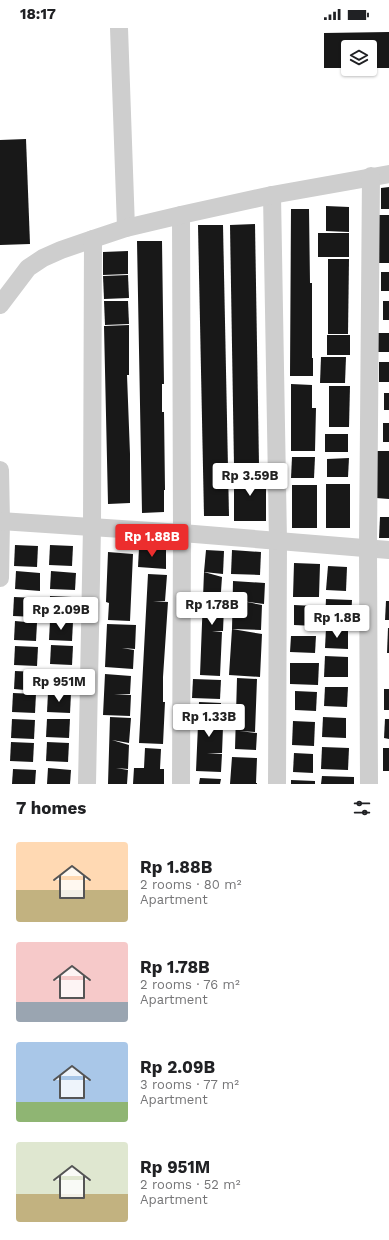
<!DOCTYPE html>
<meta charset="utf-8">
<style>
body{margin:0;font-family:"Work Sans",sans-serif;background:#f2f2f2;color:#202124;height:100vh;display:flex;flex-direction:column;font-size:15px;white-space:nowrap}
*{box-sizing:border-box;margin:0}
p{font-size:13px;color:#757577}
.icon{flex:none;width:22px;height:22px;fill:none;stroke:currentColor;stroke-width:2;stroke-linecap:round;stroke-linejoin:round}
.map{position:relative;height:756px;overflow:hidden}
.side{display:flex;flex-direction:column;background:#fff;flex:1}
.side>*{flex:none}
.fabs{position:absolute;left:341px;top:12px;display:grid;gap:8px}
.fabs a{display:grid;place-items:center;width:36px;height:36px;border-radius:4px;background:#fff;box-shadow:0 1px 3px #0004;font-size:20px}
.price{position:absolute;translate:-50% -34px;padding:0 9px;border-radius:4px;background:#fff;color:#222;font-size:13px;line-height:26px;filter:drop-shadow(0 1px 2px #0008)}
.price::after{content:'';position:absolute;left:50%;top:24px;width:12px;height:9px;margin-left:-6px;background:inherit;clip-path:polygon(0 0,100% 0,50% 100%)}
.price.active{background:#ec2e2e;color:#fff}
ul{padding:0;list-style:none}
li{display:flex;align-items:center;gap:12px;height:100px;padding:0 16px}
li span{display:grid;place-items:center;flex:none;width:112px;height:80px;border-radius:4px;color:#555}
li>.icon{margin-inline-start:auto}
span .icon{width:48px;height:48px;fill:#fffc;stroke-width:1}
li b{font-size:17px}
h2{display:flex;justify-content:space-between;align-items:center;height:48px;padding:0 16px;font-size:17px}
.status{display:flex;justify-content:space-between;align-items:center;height:28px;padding:0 20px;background:#fff;direction:ltr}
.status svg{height:11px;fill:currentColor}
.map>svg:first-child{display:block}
</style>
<div class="status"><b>18:17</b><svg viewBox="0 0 49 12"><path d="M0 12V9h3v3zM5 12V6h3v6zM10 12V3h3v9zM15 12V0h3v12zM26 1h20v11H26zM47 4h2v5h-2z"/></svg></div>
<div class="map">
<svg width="389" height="756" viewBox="0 0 389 756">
<rect width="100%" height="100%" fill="#fff"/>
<!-- building -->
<g fill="#181818">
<polygon points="389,4 389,40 370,40 370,19 348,19 348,40 324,40 324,5"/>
<polygon points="26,111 30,216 0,217 0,112"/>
<polygon points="389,159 389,181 381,181 381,160"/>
<polygon points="326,178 349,179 349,204 326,203"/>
<polygon points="291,181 309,181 310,255 312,255 312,330 313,330 313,348 290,348"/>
<rect x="379" y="187" width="10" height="48"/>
<polygon points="255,196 259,437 234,438 230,197"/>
<polygon points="198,197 223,197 229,488 204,488"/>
<rect x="318" y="205" width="31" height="24"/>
<polygon points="137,213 162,213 164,356 162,356 162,384 164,384 165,462 164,462 164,484 142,485"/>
<polygon points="128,223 128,246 103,247 103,224"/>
<polygon points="328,231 349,231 348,306 328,306"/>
<rect x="381" y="244" width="8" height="19"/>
<polygon points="128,247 129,270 104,271 103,248"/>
<polygon points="104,273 128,273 129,296 105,297"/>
<rect x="383" y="273" width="6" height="19"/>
<polygon points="129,297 129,347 127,347 130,426 130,475 108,476 104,298"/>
<rect x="378" y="305" width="11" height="19"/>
<rect x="327" y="307" width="23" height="20"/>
<polygon points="321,329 346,329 345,355 320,355"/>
<rect x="379" y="334" width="10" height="20"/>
<polygon points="291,356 312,357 312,380 316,380 315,423 291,423"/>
<polygon points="329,358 350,358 349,399 329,399"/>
<rect x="384" y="365" width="5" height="17"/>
<rect x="383" y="395" width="6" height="19"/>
<rect x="325" y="406" width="23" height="18"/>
<polygon points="377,423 389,423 389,471 376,470"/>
<polygon points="292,429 315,429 314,450 291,450"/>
<polygon points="349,430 348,449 327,449 327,431"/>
<rect x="234" y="445" width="32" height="48"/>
<rect x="326" y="456" width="24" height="44"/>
<rect x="292" y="457" width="25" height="43"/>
<polygon points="380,489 389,489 389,510 379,510"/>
<polygon points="15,517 38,518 37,539 14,538"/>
<polygon points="50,517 73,518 72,538 49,537"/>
<polygon points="139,520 166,521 166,541 138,539"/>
<polygon points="206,522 224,523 223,546 204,544"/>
<polygon points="232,522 261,524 260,547 231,546"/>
<polygon points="108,524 133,526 130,593 108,592 109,575 106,574"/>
<polygon points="294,535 320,536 319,569 293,569"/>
<polygon points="328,538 347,539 346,563 326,562"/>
<polygon points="16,543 40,545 40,563 15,561"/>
<polygon points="51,543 76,545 75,562 50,561"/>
<polygon points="204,544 222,549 220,578 224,579 223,603 212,603 222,604 220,648 200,647"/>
<polygon points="148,546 167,547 165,573 153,573 168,574 163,649 163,674 165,674 163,716 139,715"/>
<polygon points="233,553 265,555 264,576 242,573 262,577 261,602 232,601 262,606 260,649 229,647 232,601"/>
<polygon points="50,568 72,569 71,588 49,587"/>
<polygon points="14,569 37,570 36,589 13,588"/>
<polygon points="326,571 352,572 351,592 325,592"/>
<polygon points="386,573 389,573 389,592 385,592"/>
<polygon points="294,577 315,578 315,598 294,597"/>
<polygon points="15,593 37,595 36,613 14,612"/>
<polygon points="50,593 73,594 72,613 49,612"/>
<polygon points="107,596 136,597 135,621 122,620 134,622 133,641 105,639"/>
<polygon points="326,600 348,601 348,621 325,620"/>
<polygon points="388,600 389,600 389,625 387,625"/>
<polygon points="291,608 316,608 315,625 290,624"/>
<polygon points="51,617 73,618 72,637 50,636"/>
<polygon points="15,618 38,619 37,638 14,637"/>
<polygon points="325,628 348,629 348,649 324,649"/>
<polygon points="290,635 319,635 318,657 290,656"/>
<polygon points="50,642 72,643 71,662 49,661"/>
<polygon points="15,643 37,644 36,663 14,661"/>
<polygon points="105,646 131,648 130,666 114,666 131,667 130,688 103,687"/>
<polygon points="237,650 257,651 255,704 239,703 257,705 256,722 235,721"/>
<polygon points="193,651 221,652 220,671 192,670"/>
<polygon points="325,659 348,659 347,679 324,678"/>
<rect x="384" y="661" width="5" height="21"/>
<polygon points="295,663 317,664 316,683 295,682"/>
<polygon points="13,665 36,666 35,685 12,684"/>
<polygon points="48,665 71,666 70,685 47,684"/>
<polygon points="199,674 221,675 220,698 223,699 222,725 207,725 222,726 221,744 196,743"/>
<polygon points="110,689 131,690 129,715 112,712 129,717 128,741 116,740 128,742 127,756 108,756"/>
<polygon points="323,689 346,690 346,710 322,709"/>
<polygon points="12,691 35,692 34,711 11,710"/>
<polygon points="47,691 70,691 69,710 46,709"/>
<polygon points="385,691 389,691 389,711 384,710"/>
<polygon points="293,693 315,694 314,718 292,717"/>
<polygon points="11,714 34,715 33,734 10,733"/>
<polygon points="47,714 69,715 68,734 46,733"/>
<polygon points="322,719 349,720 348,742 321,741"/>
<polygon points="145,720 161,721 160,741 164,741 164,756 133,756 134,740 144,740"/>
<rect x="383" y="720" width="6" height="23"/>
<polygon points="294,725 313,726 313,745 293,744"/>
<polygon points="232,729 257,730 256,755 257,755 257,756 230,756"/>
<polygon points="48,740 71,742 70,756 47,756"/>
<polygon points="13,741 36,742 35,756 12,756"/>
<polygon points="322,748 354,749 354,756 321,756"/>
<polygon points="200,750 221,751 220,756 199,756"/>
<polygon points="291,752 315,753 315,756 291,756"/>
</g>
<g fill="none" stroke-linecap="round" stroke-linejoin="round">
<!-- minor -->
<g stroke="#cecece" stroke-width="18">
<polyline points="119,0 126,200"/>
<polyline points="272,167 278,513 277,756"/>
<polyline points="181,187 182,505 181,756"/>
<polyline points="0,277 28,240 43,230 61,222 93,211"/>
<polyline points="0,442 1,493 0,550"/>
<polyline points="0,493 182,505 389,522"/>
<polyline points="87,756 92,499 93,211 126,200 181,187 272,167 389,146"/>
<polyline points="369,756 368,520 371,148"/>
</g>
</g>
</svg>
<div class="fabs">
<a><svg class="icon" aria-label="layers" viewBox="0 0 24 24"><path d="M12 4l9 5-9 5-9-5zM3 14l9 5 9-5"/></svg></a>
</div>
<b class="price" style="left:250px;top:469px">Rp 3.59B</b>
<b class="price active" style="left:152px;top:530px">Rp 1.88B</b>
<b class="price" style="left:212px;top:598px">Rp 1.78B</b>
<b class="price" style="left:61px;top:603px">Rp 2.09B</b>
<b class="price" style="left:337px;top:611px">Rp 1.8B</b>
<b class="price" style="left:59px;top:675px">Rp 951M</b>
<b class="price" style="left:209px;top:710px">Rp 1.33B</b>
</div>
<section class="side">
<h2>7 homes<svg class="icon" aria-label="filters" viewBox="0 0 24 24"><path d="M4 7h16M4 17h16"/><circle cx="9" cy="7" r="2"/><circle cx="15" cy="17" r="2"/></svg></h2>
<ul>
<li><span style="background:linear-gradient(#ffd9b3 60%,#c2b280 0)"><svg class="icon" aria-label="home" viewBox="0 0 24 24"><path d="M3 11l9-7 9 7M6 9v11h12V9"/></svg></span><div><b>Rp 1.88B</b><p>2 rooms · 80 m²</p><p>Apartment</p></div></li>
<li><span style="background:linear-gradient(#f6c9c9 75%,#9aa5b1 0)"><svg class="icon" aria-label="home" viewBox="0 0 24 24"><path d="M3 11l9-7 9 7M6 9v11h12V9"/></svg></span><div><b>Rp 1.78B</b><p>2 rooms · 76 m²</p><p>Apartment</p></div></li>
<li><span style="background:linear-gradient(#a9c7e8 75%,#8fb573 0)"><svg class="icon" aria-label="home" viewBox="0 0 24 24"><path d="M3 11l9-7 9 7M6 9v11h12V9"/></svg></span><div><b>Rp 2.09B</b><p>3 rooms · 77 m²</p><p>Apartment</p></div></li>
<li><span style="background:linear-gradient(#dfe7d0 65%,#c2b280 0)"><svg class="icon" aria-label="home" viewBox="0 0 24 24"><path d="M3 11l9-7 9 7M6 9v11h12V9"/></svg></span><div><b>Rp 951M</b><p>2 rooms · 52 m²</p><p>Apartment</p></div></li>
</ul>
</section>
